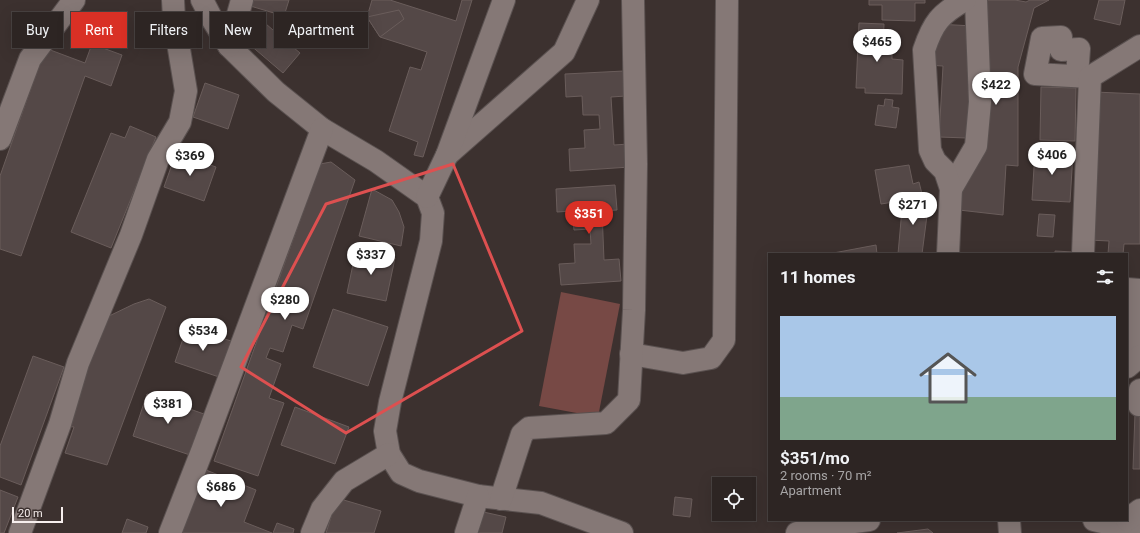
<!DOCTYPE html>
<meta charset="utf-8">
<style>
body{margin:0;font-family:Roboto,sans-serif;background:#352d2b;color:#f1f3f6;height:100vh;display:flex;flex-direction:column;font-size:15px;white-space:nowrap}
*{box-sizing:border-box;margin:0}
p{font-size:13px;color:#a7a5a6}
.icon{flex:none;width:22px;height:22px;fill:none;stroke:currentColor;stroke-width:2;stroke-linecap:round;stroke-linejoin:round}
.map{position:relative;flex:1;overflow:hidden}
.sheet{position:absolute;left:768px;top:253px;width:360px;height:268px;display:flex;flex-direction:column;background:#2d2523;border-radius:0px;box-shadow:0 4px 16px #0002,0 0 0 1px #484241}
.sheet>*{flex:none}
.top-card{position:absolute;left:12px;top:12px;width:380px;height:36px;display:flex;gap:8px}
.fabs{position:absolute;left:712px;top:477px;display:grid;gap:8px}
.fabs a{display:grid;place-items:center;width:44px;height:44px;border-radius:0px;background:#2d2523;box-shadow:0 4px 16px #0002,0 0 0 1px #484241;font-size:20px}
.scale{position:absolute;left:12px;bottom:10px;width:51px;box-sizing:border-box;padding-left:4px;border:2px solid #f7efee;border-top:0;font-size:11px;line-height:14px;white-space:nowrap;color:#f7efee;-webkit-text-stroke:3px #3c312f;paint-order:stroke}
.price{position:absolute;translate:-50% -34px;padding:0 9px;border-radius:14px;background:#fff;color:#222;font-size:13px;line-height:26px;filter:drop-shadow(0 1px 2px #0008)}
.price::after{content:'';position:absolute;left:50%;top:24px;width:12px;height:9px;margin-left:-6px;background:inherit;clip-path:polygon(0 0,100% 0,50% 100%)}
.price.current{background:#d93025;color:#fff}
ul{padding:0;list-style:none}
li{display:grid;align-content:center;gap:8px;height:212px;padding:0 12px}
li span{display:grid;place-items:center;height:124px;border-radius:0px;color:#555}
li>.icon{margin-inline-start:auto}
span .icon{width:72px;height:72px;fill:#fffc;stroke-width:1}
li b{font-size:17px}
h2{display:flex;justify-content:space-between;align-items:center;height:48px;padding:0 12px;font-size:17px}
.tag{padding:0 14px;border-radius:0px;background:#2d2523;box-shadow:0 4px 16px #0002,0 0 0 1px #484241;font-size:14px;line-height:36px}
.tag.current{background:#d93025;color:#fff}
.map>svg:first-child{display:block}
</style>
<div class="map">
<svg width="1140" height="533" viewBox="0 0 1140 533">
<rect width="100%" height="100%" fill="#3c312f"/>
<!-- green -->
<polygon fill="#774945" points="561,292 620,304 598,417 539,406"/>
<!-- building -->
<g fill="#544847" stroke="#6a5d5b">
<polygon points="249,0 289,0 284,16 247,5"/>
<polygon points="372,0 390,0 456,21 462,0 472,0 423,157 414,155 418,142 389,131 410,67 421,70 427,52 380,37 367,17"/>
<polygon points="869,0 925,0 925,3 915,3 915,21 882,20 882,5 869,5"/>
<polygon points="986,0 1015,0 1026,2 1030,0 1049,0 1034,8 1018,67 1018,166 1006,165 1003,215 959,210"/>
<polygon points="1099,0 1125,0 1120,25 1094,19"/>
<polygon points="399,10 404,19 380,37 367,17"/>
<polygon points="859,23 884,24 883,49 892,49 892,59 903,60 902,94 865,93 865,88 856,88"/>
<polygon points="266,24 300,53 283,73 249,44"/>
<polygon points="937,24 973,26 967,138 939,137 943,66 926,65"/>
<polygon points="92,44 122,55 111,86 85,76 21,256 0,249 0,176 45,48 85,63"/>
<polygon points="624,71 626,96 611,97 614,145 629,144 630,167 570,171 569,149 585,148 584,130 600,129 599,115 583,115 582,96 566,97 565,74"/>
<polygon points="205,83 239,95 228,129 193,117"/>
<polygon points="1041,87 1076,88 1075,141 1040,140"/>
<polygon points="1095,92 1140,94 1140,244 1124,244 1123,254 1108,254 1109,241 1089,240"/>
<polygon points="885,99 893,100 892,107 899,108 896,128 875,125 878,105 884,106"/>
<polygon points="130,126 156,137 111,248 71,232 111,133 125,138"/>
<polygon points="1035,151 1073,153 1070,202 1032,200"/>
<polygon points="176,153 216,167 204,201 164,187"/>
<polygon points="331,162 355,180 303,329 292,325 283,352 270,348 266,358 281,364 269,398 284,403 258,476 214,461 320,164"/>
<polygon points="909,165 913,184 919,182 922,194 899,198 900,201 881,204 875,170"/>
<polygon points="615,185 617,210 602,211 604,260 619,259 621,281 561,285 559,264 575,263 574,244 591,244 590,229 574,230 572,211 557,212 556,189"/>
<polygon points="372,189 392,200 399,212 404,227 401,246 359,236"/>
<polygon points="903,198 929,200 922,254 898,254"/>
<polygon points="1039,214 1055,215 1053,237 1037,236"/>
<polygon points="876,245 877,254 828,254"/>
<polygon points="356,250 395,258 386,301 347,293"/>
<polygon points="1055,251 1073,252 1073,254 1055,254"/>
<polygon points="149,299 166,307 107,465 65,453 74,427 66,426 107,317 134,304"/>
<polygon points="333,309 388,327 368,386 313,367"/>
<polygon points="187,327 231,341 219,377 175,362"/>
<polygon points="33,356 64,367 21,485 0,477 0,446"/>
<polygon points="147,394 204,414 190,455 133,436"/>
<polygon points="295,407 349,427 335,464 281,445"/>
<polygon points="1135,413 1140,413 1140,469 1133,469"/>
<polygon points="206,470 256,490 244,522 272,533 181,533"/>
<polygon points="0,490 18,497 4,533 0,533"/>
<polygon points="675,497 692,499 690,517 673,515"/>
<polygon points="337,498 381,511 374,533 326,533"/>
<polygon points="479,511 506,517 502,533 474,533"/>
<polygon points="127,519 148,527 146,533 122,533"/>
<polygon points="277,523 294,529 293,533 273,533"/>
<polygon points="928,529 933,533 897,533"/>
</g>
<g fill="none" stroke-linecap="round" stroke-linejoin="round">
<!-- minor casing -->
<g stroke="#5a5150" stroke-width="24">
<g id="minor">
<polyline points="202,0 212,19 229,46 276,92 322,129 376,161 427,197 433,213 431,241 390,402 385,431 389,454 401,473 419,481 478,496 541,503 622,533"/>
<polyline points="229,46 242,0"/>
<polyline points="1077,76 1079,49 1061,50 1061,37 1042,38 1035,74 1090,77"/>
<polyline points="0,139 30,59 74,0"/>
<polyline points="447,155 564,52 588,0"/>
<polyline points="951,189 976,146 980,102 976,0"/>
<polyline points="427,197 447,155 504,0"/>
<path d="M948,254L951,189L945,171L935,161L930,150L924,50C933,23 940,14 965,0"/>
<polyline points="1083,254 1090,77 1140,46"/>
<polyline points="1127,289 1139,290 1135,343"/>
<polyline points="631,354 683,363 711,358 724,340 727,0"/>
<polyline points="1127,367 1140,356"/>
<polyline points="1139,405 1140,390"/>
<polyline points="501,499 522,434 529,428 606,423 629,400 634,310 636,164 633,0"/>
<polyline points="1009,520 1010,533"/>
<polyline points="1094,520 1119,526 1140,529"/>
<polyline points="1127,520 1140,510"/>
<polyline points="20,533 60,424 78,363 131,235 158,159 180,122 186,91 174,19 173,0"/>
<polyline points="170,533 202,451 322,129"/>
<polyline points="312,533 322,509 344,481 389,454"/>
<polyline points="466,533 478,496"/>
<polyline points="797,533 840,524 869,520"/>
</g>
</g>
<!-- minor -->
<use href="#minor" stroke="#857876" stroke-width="22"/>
</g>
<!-- marked area -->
<path fill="none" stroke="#dd5050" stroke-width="3" stroke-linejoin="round" d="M453,164L522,331L346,433L241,367L326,204Z"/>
</svg>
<div class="fabs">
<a><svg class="icon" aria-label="locate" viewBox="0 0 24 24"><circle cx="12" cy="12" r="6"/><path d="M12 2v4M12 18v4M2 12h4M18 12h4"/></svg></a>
</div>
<div class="scale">20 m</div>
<b class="price" style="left:877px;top:63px">$465</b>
<b class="price" style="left:996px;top:106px">$422</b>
<b class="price" style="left:1052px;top:176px">$406</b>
<b class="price" style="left:190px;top:177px">$369</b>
<b class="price" style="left:913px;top:226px">$271</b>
<b class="price current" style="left:589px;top:235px">$351</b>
<b class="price" style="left:371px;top:276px">$337</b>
<b class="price" style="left:285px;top:321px">$280</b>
<b class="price" style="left:203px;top:352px">$534</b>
<b class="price" style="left:168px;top:425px">$381</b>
<b class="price" style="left:221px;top:508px">$686</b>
<div class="top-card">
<a class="tag">Buy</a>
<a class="tag current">Rent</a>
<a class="tag">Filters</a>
<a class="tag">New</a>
<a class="tag">Apartment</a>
</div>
<section class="sheet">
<h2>11 homes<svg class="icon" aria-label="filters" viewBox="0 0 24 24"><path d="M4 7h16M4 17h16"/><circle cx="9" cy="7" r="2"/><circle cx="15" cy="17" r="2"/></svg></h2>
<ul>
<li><span style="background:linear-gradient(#a9c7e8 65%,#7fa58c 0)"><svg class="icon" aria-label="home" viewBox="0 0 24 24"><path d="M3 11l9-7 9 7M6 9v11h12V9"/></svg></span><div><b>$351/mo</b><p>2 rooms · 70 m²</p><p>Apartment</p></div></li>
</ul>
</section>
</div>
